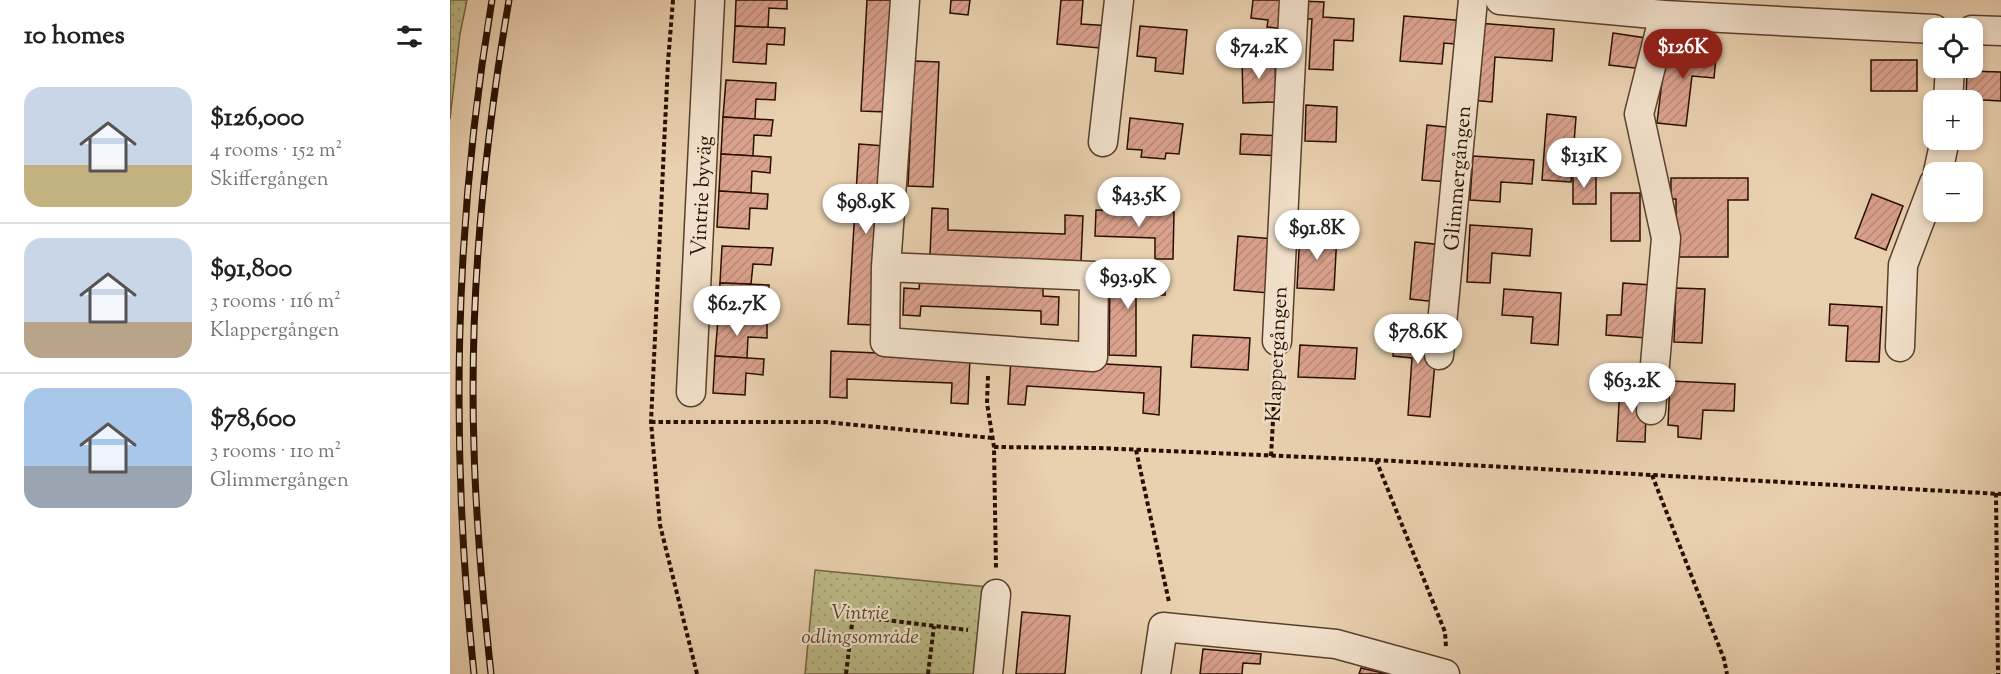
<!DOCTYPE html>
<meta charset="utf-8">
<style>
body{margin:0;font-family:"Sorts Mill Goudy",serif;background:#f2f2f2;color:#202124;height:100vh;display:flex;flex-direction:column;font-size:22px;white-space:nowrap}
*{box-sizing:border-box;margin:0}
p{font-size:20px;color:#757577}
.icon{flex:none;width:33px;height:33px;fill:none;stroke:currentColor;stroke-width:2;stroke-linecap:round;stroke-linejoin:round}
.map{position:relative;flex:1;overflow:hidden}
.details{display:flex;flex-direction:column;background:#fff;width:450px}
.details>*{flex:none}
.fabs{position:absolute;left:1473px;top:18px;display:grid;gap:12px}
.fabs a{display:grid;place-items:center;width:60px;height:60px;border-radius:12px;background:#fff;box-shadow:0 3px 9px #0003;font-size:30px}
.price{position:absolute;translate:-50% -51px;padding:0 14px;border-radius:21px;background:#fff;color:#222;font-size:20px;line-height:39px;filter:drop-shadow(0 2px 3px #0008)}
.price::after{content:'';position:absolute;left:50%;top:36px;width:18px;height:14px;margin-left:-9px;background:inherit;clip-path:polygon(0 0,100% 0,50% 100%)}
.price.current{background:#8f2418;color:#fff}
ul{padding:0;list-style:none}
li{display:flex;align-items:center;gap:18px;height:150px;padding:0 24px}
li+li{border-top:2px solid #e0e0e0}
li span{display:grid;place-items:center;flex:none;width:168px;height:120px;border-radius:18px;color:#555}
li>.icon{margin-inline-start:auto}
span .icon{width:72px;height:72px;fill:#fffc;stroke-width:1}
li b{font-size:26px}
h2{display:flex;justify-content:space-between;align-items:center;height:72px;padding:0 24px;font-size:26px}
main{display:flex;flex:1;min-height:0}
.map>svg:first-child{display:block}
</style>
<main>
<section class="details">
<h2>10 homes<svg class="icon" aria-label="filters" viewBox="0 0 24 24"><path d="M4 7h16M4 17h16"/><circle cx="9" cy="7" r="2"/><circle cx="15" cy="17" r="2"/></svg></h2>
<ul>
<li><span style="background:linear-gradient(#c9d6e8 65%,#c2b280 0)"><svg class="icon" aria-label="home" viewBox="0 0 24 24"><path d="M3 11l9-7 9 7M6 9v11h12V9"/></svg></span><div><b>$126,000</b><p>4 rooms · 152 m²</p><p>Skiffergången</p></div></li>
<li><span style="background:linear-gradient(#c9d6e8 70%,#b9a48a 0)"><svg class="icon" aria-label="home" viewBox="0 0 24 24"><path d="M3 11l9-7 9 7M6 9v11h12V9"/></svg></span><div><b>$91,800</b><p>3 rooms · 116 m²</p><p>Klappergången</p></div></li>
<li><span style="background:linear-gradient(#a9c7e8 65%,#9aa5b1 0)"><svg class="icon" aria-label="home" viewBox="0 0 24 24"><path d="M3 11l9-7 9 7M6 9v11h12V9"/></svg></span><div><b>$78,600</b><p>3 rooms · 110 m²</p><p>Glimmergången</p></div></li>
</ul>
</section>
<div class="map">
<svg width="1551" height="674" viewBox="0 0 1551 674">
<defs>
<pattern id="grass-dots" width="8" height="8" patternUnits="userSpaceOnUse" patternTransform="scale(1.5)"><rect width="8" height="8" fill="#bcb987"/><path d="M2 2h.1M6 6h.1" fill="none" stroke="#a29e73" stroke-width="1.8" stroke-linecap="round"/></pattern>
<pattern id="building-hatch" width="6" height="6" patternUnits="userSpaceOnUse" patternTransform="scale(1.5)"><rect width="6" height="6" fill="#daa18d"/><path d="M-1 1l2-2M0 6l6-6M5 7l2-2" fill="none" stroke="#bb8978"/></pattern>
</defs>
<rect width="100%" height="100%" fill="#e9d0af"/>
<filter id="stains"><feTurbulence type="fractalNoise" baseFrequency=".00333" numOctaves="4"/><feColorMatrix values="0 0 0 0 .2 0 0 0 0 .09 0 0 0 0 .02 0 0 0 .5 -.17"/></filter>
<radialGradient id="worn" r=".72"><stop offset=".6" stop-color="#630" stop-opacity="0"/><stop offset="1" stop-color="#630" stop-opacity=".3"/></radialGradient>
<!-- grass -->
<g fill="url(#grass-dots)" stroke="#726444" stroke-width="1.5">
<polygon points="0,0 17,0 10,34 0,119"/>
<polygon points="365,570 538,587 528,674 355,674"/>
</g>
<!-- building -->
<g fill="url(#building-hatch)" stroke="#280f00" stroke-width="1.5">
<polygon points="286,0 337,0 337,9 319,8 318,28 285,26"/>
<polygon points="417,0 442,0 436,112 411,111"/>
<polygon points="501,0 520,0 518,15 500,13"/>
<polygon points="611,0 633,0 631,24 662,26 660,49 607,44"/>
<polygon points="803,0 837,0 834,29 817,27 818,20 801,18"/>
<polygon points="849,1 874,2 873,17 904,19 903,41 884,40 883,70 859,69 862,19 848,18"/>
<polygon points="954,16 1017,21 1015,45 994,43 992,64 950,61"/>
<polygon points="1027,23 1104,29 1102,61 1045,57 1042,102 1021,100"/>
<polygon points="285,26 335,28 334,45 317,44 316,64 283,62"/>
<polygon points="690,26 737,30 733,74 705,71 706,58 687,56"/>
<polygon points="1163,33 1196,38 1193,69 1159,65"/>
<polygon points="1236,43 1267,46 1264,78 1242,76 1236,126 1207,123 1216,48 1235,50"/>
<polygon points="792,58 825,58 826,102 793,103"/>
<rect x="1421" y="60" width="46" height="31"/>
<polygon points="464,61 489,62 483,187 458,186"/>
<polygon points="1517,71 1551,72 1551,101 1516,99"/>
<polygon points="276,80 326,83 325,100 306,99 305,119 273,117"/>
<polygon points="856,105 887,107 886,142 855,141"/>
<polygon points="1097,114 1126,117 1121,182 1092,180"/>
<polygon points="273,117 323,120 321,136 304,135 303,156 271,154"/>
<polygon points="680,118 733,124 729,154 716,153 715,159 691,157 692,150 677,149"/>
<polygon points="977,125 1005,128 1000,182 972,180"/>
<polygon points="791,134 834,136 833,156 790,154"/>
<polygon points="409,144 435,146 424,325 398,324"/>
<polygon points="271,154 321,157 320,173 302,171 301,193 269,191"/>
<polygon points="1023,156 1084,160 1082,184 1051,182 1050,202 1020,200"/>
<rect x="1123" y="174" width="23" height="30"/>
<polygon points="1221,178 1298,178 1298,200 1278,200 1278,257 1226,257 1226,199 1221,199"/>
<polygon points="269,191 318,194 317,209 300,208 299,229 267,227"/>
<rect x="1161" y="193" width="29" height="48"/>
<polygon points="1422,194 1453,206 1436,250 1405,238"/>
<polygon points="482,208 498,209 498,230 615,234 615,215 633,216 631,261 480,255"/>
<polygon points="646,210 724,212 723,259 705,259 705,238 645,236"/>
<polygon points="1020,225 1082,229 1080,256 1042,253 1040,283 1017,282"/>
<polygon points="850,232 887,234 884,290 847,288"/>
<polygon points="788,236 824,239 819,293 784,290"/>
<polygon points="965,242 993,245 987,302 960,299"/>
<polygon points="272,246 323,248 321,265 303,264 301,284 270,283"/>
<polygon points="660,276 715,277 715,295 686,295 686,356 659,355"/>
<polygon points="470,279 593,284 593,296 609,297 608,325 591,324 591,311 471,306 470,316 453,315 454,288 469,289"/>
<polygon points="270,283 319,285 318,302 300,300 299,321 268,319"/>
<polygon points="1173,283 1201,285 1197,338 1156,335 1157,315 1171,315"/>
<polygon points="1226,288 1255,289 1252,343 1224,342"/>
<polygon points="1054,289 1111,293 1108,345 1081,343 1083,317 1052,315"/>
<polygon points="1380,304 1432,307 1429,362 1396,361 1398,326 1379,325"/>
<polygon points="268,319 317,322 317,338 298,337 297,358 265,356"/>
<polygon points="945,326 988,330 980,417 958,415 962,358 943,356"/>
<polygon points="743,335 800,338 798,370 741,367"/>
<polygon points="850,345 907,348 905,379 848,377"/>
<polygon points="381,351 520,357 518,404 501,403 502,383 397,379 397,398 380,397"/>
<polygon points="265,356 314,359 313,375 296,373 295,395 263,393"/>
<polygon points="561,359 711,367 709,415 693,413 694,393 577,386 575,405 558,404"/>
<polygon points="1220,381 1285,384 1284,411 1253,410 1251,439 1228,437 1228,426 1218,425"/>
<polygon points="1170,385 1197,387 1195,442 1167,441"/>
<polygon points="572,612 620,616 615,674 566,674"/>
<polygon points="753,649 811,654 810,664 793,663 792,674 750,674"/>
<polygon points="911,668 937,674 909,674"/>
</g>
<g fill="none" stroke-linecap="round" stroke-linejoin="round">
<!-- minor casing -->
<g stroke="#583f2c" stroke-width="31">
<g id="minor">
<polyline points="1050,0 1214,15 1484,29"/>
<polyline points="1522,30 1551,31"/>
<polyline points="1498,100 1500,68"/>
<polyline points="653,142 669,0"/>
<polyline points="1488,172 1495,140"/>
<polyline points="436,267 644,276 643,357 435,342 436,267 455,0"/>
<polyline points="827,341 844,0"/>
<polyline points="1450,347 1453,265 1484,183"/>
<polyline points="989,355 1023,0"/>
<polyline points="241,392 260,0"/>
<polyline points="1201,410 1216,238 1189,114 1214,15"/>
<polyline points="538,674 546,594"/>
<polyline points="706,674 713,627 886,644 995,674"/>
</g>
</g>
<!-- path -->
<g stroke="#280f00" stroke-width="4" stroke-dasharray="4.5 3" stroke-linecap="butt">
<polyline points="223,0 218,62 201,422 210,525 247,674"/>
<polyline points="538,376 537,403 544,447 546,569"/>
<polyline points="201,422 375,422 542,438"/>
<polyline points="544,447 648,448 926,460 1551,494"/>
<polyline points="686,450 719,602"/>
<polyline points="821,456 826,366"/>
<polyline points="926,460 995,632 996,647"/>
<polyline points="1202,475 1274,659 1277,674"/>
<polyline points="1546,493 1548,674"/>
<polyline points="396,674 403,616 518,630"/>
<polyline points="478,674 484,626"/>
</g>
<!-- minor -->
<use href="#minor" stroke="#f1e0cb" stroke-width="28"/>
<!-- rail casing -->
<g stroke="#280f00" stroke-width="7">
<g id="rail">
<path d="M24,674C0,446 4,226 42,0"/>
<path d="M41,674C33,599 26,523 24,448C19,299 34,146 59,0"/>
</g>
</g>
<!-- rail -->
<use href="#rail" stroke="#f1e0cb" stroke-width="4.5" stroke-dasharray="14" stroke-linecap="butt"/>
</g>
<g text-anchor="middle" stroke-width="4.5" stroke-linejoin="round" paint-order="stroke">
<!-- street labels -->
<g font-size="21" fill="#280f00" stroke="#f1e0cb">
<text transform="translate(1007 178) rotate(-85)" y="7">Glimmergången</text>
<text transform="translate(251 196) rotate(-87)" y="7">Vintrie byväg</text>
<text transform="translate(826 354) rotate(-87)" y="7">Klappergången</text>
</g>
<!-- park labels -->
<g font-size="21" font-style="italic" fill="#5c4a2f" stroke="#f1e0cb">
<text x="410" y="619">Vintrie<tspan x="410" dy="24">odlingsområde</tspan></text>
</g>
</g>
<rect width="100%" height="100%" filter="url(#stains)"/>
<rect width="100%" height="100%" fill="url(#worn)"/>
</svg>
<div class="fabs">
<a><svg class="icon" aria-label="locate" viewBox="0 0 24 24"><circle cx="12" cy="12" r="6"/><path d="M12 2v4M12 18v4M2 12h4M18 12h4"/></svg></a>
<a>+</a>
<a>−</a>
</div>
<b class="price" style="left:809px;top:80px">$74.2K</b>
<b class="price current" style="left:1233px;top:80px">$126K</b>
<b class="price" style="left:1134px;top:189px">$131K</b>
<b class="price" style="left:689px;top:228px">$43.5K</b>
<b class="price" style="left:416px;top:235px">$98.9K</b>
<b class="price" style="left:867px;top:261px">$91.8K</b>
<b class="price" style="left:678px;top:310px">$93.9K</b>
<b class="price" style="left:287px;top:337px">$62.7K</b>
<b class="price" style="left:968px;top:365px">$78.6K</b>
<b class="price" style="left:1182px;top:414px">$63.2K</b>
</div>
</main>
